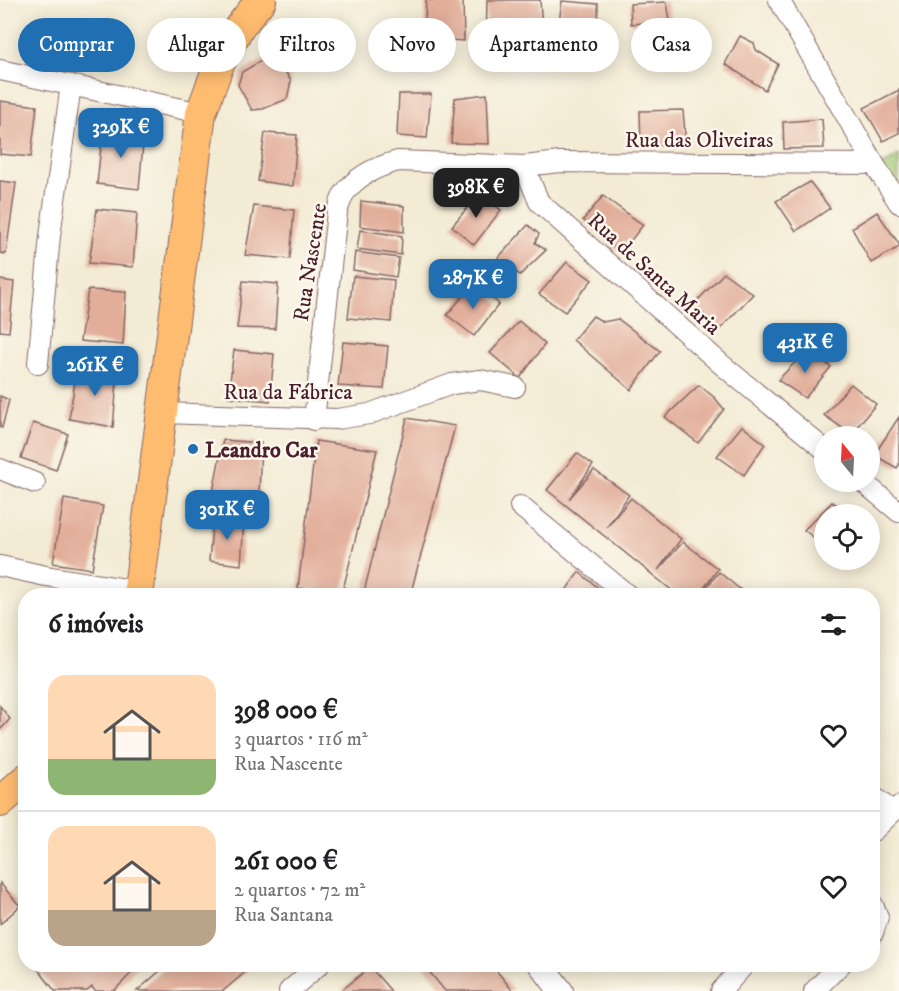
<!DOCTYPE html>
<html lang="pt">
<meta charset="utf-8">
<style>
body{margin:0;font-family:"IM FELL DW Pica",serif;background:#f2f2f2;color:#202124;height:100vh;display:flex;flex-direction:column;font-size:22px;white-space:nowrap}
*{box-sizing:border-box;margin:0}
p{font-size:20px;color:#757577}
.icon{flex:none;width:33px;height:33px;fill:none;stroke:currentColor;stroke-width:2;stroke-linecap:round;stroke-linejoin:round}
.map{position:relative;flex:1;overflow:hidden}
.drawer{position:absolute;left:18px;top:588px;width:862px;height:384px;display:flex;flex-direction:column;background:#fff;border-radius:24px;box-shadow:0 3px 15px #0003}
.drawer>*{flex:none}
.guide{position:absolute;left:18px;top:18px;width:864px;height:54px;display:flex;gap:12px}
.needle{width:39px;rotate:342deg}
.controls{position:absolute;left:814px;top:426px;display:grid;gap:12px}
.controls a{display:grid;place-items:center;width:66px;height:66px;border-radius:50%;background:#fff;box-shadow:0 3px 15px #0003;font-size:30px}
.price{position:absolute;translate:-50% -51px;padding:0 14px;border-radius:12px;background:#1f6fb2;color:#fff;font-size:20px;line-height:39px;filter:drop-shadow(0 2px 3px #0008)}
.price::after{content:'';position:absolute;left:50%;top:36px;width:18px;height:14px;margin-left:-9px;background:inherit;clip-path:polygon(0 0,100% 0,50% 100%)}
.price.on{background:#222;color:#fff}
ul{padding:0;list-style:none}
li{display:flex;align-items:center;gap:18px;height:150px;padding:0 30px}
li+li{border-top:2px solid #e0e0e0}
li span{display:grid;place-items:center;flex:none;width:168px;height:120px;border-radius:18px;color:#555}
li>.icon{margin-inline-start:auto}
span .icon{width:72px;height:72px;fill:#fffc;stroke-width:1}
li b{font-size:26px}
h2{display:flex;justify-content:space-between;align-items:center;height:72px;padding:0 30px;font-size:26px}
.chip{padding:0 21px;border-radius:27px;background:#fff;box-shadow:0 3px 15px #0003;font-size:21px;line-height:54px}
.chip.on{background:#1f6fb2;color:#fff}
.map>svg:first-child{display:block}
</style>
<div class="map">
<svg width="899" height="991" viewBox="0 0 899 991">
<rect width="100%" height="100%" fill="#fbf7ec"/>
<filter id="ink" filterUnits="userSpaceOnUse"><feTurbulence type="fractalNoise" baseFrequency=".0167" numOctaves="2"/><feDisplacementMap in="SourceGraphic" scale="12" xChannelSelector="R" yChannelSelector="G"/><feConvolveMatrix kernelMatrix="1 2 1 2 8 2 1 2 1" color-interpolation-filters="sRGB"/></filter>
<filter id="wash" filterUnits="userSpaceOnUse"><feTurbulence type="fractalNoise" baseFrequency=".008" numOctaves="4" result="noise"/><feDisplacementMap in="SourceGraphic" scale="24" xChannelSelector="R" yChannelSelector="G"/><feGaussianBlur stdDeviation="1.35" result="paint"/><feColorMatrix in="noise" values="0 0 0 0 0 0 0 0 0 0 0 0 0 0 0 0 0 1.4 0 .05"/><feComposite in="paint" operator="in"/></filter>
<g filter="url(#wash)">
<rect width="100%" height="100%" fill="#f3ebd4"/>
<!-- green -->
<polygon fill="#a0c874" stroke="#757450" stroke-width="1.5" points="899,155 899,201 880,167"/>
<g id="blocks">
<!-- building -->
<g fill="#e2ae9a">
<polygon points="426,0 463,0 464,41 424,38"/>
<polygon points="487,0 540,0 543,41 486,44"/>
<polygon points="562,1 598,4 598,46 556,43"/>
<polygon points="667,2 670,21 631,24 630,4"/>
<polygon points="740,36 754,43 756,50 778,64 765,90 725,64"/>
<polygon points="274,53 291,81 287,99 263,109 252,110 238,85 242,72"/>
<polygon points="899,90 899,133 883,141 864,108"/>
<polygon points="399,94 431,94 427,138 397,136"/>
<polygon points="487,94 489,144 451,143 455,98"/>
<polygon points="0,101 37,106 31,157 0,154"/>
<polygon points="683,110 686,146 641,145 640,111"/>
<polygon points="822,119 824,148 784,149 783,122"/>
<polygon points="103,128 144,133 139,189 97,184"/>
<polygon points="265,133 297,135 293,186 258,181"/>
<polygon points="0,181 16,183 6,254 0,253"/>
<polygon points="810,182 830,208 796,231 776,201"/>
<polygon points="479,194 501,210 474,245 452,226"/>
<polygon points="603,196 643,225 621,253 583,220"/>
<polygon points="361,201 404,206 404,232 360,226"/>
<polygon points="254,206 294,210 290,259 245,255"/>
<polygon points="97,209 137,213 133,267 89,263"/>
<polygon points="877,212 899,244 899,247 871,263 852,228"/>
<polygon points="528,225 539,234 535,243 546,250 520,275 498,258"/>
<polygon points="360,230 402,236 401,255 357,249"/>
<polygon points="355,252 399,258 396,277 353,270"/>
<polygon points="567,262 592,280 565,312 539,294"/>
<polygon points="724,273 753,294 720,329 693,305"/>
<polygon points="353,276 394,280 391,322 348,318"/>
<polygon points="0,280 14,282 9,332 0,331"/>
<polygon points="243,281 278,284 275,329 237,328"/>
<polygon points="474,283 499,304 474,336 447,315"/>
<polygon points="88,290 126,292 123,345 80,341"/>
<polygon points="593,316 603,322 618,319 660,351 631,390 573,340"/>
<polygon points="519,321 545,344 520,378 490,353"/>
<polygon points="343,342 388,346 384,389 338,386"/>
<polygon points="234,350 274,354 270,401 228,397"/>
<polygon points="807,350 831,367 805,398 778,380"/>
<polygon points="77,369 118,371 113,427 69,419"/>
<polygon points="851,384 876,404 851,434 824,415"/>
<polygon points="699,385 715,398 724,409 698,443 665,417"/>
<polygon points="0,396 9,400 2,428 0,427"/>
<polygon points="899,417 899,465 897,468 874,455"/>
<polygon points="407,418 455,426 410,596 363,596"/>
<polygon points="33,423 68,434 56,470 21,458"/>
<polygon points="742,426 765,444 744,475 717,456"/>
<polygon points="223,440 261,443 259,495 213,492"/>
<polygon points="316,441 377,450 342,594 298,588"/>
<polygon points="577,453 593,465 569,499 594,470 629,495 607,527 631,498 681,539 658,570 683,542 718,569 698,596 679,596 547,490"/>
<polygon points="64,499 103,506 92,569 53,563"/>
<polygon points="832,502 852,514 825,514 825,546 804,530"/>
<polygon points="213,516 244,521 241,565 209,561"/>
<polygon points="579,572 608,596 562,596"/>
<polygon points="719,572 736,586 749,596 699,596"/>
<polygon points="0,706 10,719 0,730"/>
<polygon points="0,883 20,906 0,924"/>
<polygon points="34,964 140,964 114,991 95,991 92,987 87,991 55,991"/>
<polygon points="168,964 255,964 223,991 137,991"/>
<polygon points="423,964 491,964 513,991 445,991"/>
<polygon points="370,967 391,991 341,991"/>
</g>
</g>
</g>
<g filter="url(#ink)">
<use href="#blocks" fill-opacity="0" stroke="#856666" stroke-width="1.5"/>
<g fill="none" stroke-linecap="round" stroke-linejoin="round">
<!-- minor casing -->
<g stroke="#856666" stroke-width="22">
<g id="minor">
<polyline points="779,0 874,164 899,203"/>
<polyline points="0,70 201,113"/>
<polyline points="524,166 539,202 721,364 825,450"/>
<polyline points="38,364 50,236 71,85"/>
<polyline points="163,413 337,419 369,414 452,384 480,380 515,387"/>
<path d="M314,420L337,212C339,206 341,199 344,194C356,176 379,166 398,161L524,166L560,162L874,164"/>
<polyline points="0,469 35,483"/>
<polyline points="863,482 899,512"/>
<polyline points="520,506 629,596"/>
<polyline points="0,566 46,576 139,591"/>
<polyline points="873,796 893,812"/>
<polyline points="873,831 899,806"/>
<polyline points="873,905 878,917 873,933"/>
<polyline points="289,991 320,964"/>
<polyline points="721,991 745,964"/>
<polyline points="814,991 841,964"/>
</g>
</g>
<!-- tertiary casing -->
<g stroke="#856666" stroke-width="26">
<polyline id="tertiary" points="540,964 561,991"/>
</g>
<!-- primary casing -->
<g stroke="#856666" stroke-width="32">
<g id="primary">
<polyline points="138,596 201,113 219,64 238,29 261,0"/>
<polyline points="0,802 26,779"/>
</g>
</g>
<!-- minor -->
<use href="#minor" stroke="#fff" stroke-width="20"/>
<!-- tertiary -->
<use href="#tertiary" stroke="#fff" stroke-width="24"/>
<!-- primary -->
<use href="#primary" stroke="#febc70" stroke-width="30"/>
</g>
</g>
<!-- markers -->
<circle fill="#1f6fb2" stroke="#fbf7ec" stroke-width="2" cx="193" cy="449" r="6"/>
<g text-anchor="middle" stroke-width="5" stroke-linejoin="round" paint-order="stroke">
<!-- street labels -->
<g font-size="22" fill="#4a1f2b" stroke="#fbf7ec">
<text x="699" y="147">Rua das Oliveiras</text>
<text transform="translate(309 262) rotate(-81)" y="8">Rua Nascente</text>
<text transform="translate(655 273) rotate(42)" y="8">Rua de Santa Maria</text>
<text x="288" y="399">Rua da Fábrica</text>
</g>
<!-- poi labels -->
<g font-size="22" font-weight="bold" fill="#4a1f2b" stroke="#fbf7ec" text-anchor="start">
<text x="205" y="457">Leandro Car</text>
</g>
</g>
</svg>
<div class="controls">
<a><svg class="needle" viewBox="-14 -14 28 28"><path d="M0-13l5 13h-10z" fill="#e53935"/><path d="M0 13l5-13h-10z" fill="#757577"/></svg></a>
<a><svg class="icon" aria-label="locate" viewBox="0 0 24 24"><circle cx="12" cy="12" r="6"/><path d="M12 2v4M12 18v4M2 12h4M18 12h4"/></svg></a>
</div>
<b class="price" style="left:121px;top:159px">329K €</b>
<b class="price on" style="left:476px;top:219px">398K €</b>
<b class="price" style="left:473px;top:310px">287K €</b>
<b class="price" style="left:805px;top:374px">431K €</b>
<b class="price" style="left:95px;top:397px">261K €</b>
<b class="price" style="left:227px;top:541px">301K €</b>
<div class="guide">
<a class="chip on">Comprar</a>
<a class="chip">Alugar</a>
<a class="chip">Filtros</a>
<a class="chip">Novo</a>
<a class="chip">Apartamento</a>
<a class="chip">Casa</a>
</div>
<section class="drawer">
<h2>6 imóveis<svg class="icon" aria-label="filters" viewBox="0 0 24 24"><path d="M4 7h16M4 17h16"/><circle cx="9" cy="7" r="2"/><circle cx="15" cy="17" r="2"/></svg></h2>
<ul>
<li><span style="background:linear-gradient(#ffd9b3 70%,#8fb573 0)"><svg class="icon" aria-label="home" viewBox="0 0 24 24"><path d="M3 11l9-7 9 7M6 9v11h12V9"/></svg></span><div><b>398 000 €</b><p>3 quartos · 116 m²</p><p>Rua Nascente</p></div><svg class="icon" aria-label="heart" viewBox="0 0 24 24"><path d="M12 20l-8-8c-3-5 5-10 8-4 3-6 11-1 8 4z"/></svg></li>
<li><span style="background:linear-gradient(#ffd9b3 70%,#b9a48a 0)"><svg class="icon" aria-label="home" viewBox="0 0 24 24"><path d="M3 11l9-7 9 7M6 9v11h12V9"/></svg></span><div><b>261 000 €</b><p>2 quartos · 72 m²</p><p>Rua Santana</p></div><svg class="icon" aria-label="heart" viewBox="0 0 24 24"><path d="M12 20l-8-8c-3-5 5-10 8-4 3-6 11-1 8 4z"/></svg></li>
</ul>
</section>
</div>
